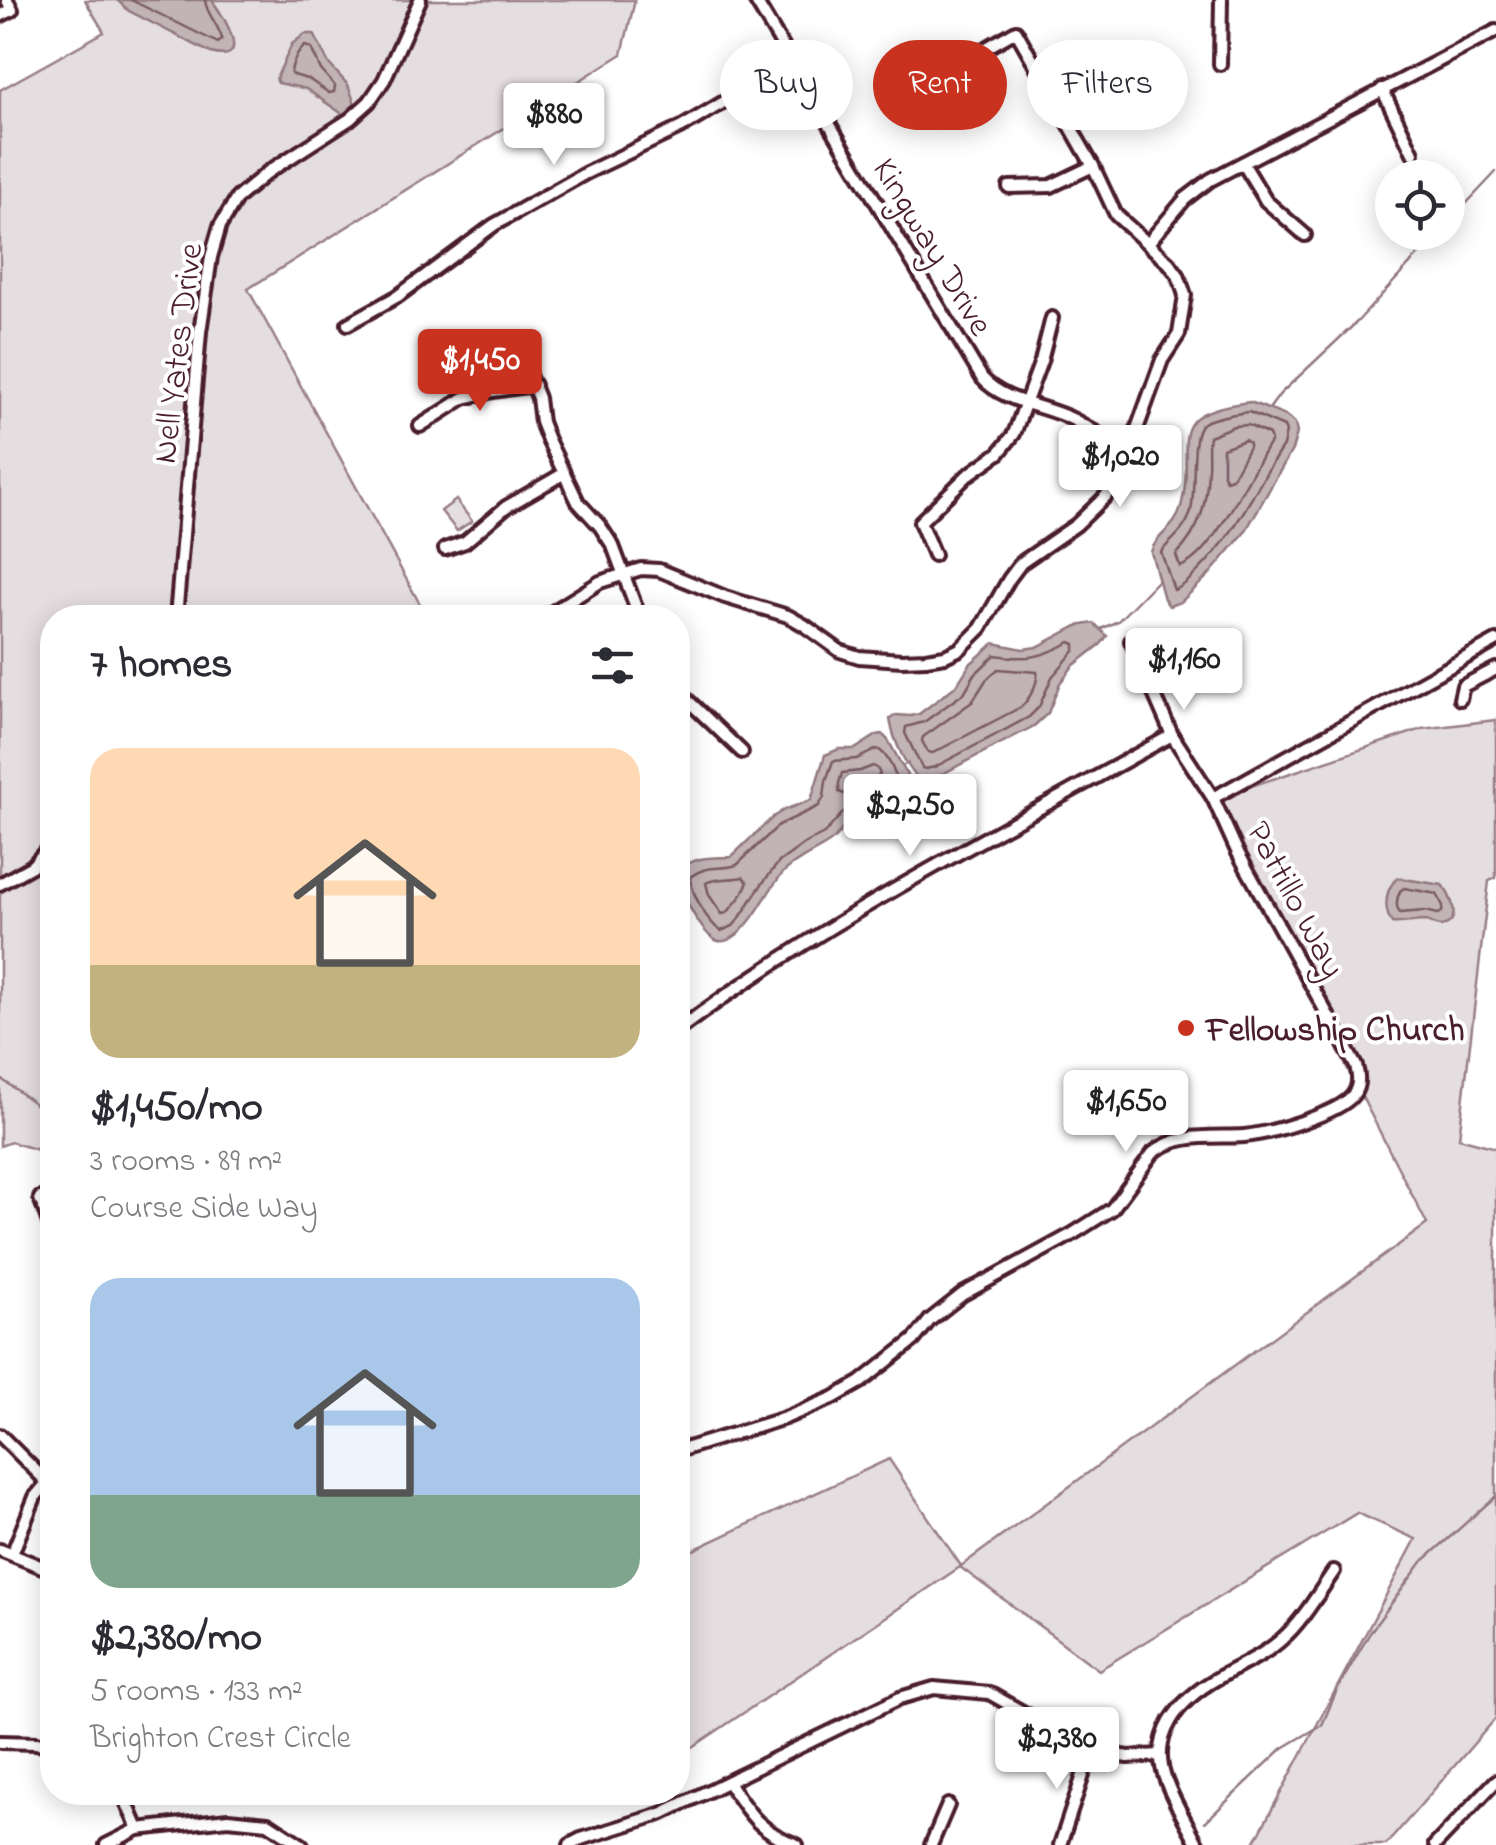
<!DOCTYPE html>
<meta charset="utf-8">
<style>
body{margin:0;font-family:"Indie Flower",sans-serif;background:#f7f7f7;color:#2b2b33;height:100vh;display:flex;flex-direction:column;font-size:38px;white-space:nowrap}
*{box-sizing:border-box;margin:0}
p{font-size:32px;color:#7c7c81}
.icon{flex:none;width:55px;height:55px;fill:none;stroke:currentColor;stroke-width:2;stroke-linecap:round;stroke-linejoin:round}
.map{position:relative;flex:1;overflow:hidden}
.sheet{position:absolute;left:40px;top:605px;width:650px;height:1200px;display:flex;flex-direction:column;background:#fff;border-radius:40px;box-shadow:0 5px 25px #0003}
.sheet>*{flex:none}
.guide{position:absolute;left:720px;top:40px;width:625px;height:90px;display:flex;gap:20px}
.fabs{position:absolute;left:1375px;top:160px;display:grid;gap:20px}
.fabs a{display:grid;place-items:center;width:90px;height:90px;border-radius:50%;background:#fff;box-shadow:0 5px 25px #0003;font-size:50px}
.price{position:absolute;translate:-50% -85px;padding:0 22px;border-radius:10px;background:#fff;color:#222;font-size:32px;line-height:65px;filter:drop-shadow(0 2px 5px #0008)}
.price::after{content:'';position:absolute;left:50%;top:60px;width:30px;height:22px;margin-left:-15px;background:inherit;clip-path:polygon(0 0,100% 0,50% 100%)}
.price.active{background:#c8321e;color:#fff}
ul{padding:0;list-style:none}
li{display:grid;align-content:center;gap:20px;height:530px;padding:0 50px}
li span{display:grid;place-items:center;height:310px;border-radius:30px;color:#555}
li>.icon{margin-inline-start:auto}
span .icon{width:180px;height:180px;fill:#fffc;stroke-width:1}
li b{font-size:42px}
h2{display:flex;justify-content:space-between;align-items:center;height:120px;padding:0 50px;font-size:42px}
.chip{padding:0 35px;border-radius:45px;background:#fff;box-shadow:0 5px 25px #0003;font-size:35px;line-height:90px}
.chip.active{background:#c8321e;color:#fff}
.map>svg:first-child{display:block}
</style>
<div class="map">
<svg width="1496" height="1845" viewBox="0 0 1496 1845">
<rect width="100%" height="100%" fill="#fff"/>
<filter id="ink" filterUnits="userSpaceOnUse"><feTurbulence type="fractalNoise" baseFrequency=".01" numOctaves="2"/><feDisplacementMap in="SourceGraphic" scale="20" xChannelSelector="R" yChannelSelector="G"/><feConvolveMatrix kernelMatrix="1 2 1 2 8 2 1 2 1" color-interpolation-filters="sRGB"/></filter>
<g filter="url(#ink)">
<!-- green -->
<g fill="#e5dee0" stroke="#987e86" stroke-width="2.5">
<polygon points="85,0 635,0 622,54 248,289 427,617 52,618 52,1154 11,1142 0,1146 0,90 104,32"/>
<polygon points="456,500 472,521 457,531 441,511"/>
<polygon points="1496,720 1496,878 1489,881 1459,1138 1496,1148 1496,1718 1386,1845 1253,1845 1416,1539 1357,1513 1099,1670 960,1567 678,1757 678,1557 889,1459 961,1566 1427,1224 1210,800 1422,729"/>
</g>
<!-- water -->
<g fill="#c1b3b6" stroke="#91787e" stroke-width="2.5">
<path d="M117,0H212C222,14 255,65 211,53L129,11Z"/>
<polygon points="305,34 314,34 329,64 348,85 356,107 347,117 306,89 278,83 276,79 292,44"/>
<path d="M1250,402L1286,416L1295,423L1297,433L1292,450L1245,532L1208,576L1181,602L1169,606L1164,599L1151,552C1156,534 1176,529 1181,507C1198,443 1156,413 1250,402Z"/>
<path d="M1094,623L1107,636L1101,644L1073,666L1060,683L1048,713L1034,726L925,783C907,773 893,739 890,719L896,715L911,716L919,714L957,685L970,664L994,643L1023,649L1037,647L1077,626Z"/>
<path d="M877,735L882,734L888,740L913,786L909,791C906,791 904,790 901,791C894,792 888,800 882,803C873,808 862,808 854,815C844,823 840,836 829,843C814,853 797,859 784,872C770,887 762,906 749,922C742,931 730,943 718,941C704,939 673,884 681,871C692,855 715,858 731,857L773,817L784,810L811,800L825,755L839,749H855Z"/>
<path d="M1398,878L1442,885C1450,893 1464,923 1441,926C1436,927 1431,922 1426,921C1415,921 1404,924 1392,923C1383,910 1385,887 1398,878Z"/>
</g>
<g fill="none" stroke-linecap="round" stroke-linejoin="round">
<!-- shore -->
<g stroke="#7a5a63" stroke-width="2.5">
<path d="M131,0L218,43L222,39C219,25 206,14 205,0"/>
<path d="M305,46L311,48L321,70L335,86L334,92L329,93L310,80L291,74C291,65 298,51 305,46Z"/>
<path d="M1249,412L1284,427L1286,432L1283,446C1253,491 1238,532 1198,571C1191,579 1183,587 1174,590L1161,552C1171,540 1184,531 1190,515C1197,496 1189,432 1203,423C1212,418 1238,413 1249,412Z"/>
<path d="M1248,425L1269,435L1271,441C1250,472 1214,555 1180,567L1176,555C1201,530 1207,503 1208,468C1209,457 1207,447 1209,436L1234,426Z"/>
<polygon points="1245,440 1249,443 1249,447 1232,478 1226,480 1223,475 1223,448"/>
<path d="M1070,642L1075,644V650L1052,677L1039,707L1029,717L935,767L926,769L922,768L905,733L906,727L924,722L964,693L975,674L995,655C1028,660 1041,658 1070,642Z"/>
<path d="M998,669L1037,672C1039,682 1029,700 1021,707L933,753L928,752L922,741L923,737L972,702L986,680Z"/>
<path d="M877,749C886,752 896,772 896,782L875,796L848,807L824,834L804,844L779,862L762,884L739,919L733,926L721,931C706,921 692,894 690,877C710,863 718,871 737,865L779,825L819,806L824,797L826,781L833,761L857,759Z"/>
<polygon points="873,766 877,768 880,774 874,782 844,794 839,792 839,783 842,773 860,771"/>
<path d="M743,877L748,882L741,896L727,913L722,914L709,895L706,883C716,877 731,880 743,877Z"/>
<path d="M1404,888L1437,894L1443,906L1442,912L1438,914L1425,911L1400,913C1395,907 1397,898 1400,891Z"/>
</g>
<!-- stream -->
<g stroke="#91787e" stroke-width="2.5">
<polyline points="1448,223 1496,172"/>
<polyline points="1269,409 1280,394 1358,321 1439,232"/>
<polyline points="1101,629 1118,621 1158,580"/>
<polyline points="902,766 908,763"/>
<polyline points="678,920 689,906"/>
<polyline points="0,1078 38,1106 52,1112"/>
<polyline points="1205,1822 1283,1748 1322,1725 1337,1690 1371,1631 1422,1562 1496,1496"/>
</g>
<!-- minor casing -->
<g stroke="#4a1f2b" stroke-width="18">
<g id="minor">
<path d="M755,0L982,378C1004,403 1045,405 1074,420C1093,430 1109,442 1129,451"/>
<polyline points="0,16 12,10 7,0"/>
<polyline points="1220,64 1221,0"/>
<polyline points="1382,89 1413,153"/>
<polyline points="1243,163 1266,201 1305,235"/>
<polyline points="1009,187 1051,186 1093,166"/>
<polyline points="1148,243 1185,199 1210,180 1496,31"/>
<polyline points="348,324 398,296 494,225 586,173 682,127 791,62"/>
<polyline points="522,357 538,398 541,422 548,440 578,502 600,526 613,546 640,618"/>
<polyline points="420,426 464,398 493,391 534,385"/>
<polyline points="445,549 465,542 506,507 563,474"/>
<polyline points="934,555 920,522 968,475 999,453 1014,434 1041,361 1052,318"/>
<polyline points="176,618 200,332 211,257 220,226 237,198 268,172 350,119 369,102 384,80 420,0"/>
<polyline points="543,618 600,582 641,569 659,570 725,597 788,616 804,625 840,651 859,657 902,660 926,659 945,656 960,649 981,628 1009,579 1021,563 1076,525 1106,496 1129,451 1162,360 1179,334 1185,295 1178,275 1169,263 1116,215 1093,166 1016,31 948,70"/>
<polyline points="678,691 742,752"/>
<polyline points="1460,699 1463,686 1496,669"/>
<polyline points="1213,798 1496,641"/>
<polyline points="0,884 32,866 52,844"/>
<path d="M678,1030C831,916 1005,829 1172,735"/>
<polyline points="40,1198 52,1231"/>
<polyline points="0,1435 46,1481"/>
<path d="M678,1451L785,1418L833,1398L861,1382L914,1340L930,1320L963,1294L1071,1235L1112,1209L1153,1153C1178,1132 1214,1138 1244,1136C1267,1134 1339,1114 1353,1095C1360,1086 1359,1076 1356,1066L1237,851L1213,798L1172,735L1131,641"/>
<polyline points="0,1550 52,1571"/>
<polyline points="12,1554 35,1497 52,1477"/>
<polyline points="0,1742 37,1743 52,1749"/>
<path d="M728,1782C749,1814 759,1831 797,1845"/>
<polyline points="122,1792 138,1829"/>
<polyline points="106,1845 138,1829 228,1819 268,1823 302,1845"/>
<polyline points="570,1845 581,1839 661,1814 900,1698 934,1688 989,1693 1091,1751 1128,1757 1160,1755"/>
<polyline points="931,1845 948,1805"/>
<polyline points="1060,1845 1091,1751"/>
<path d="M1198,1845C1188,1825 1175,1804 1167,1783C1147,1736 1179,1700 1218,1678C1240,1665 1264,1656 1283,1638C1301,1623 1320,1591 1334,1571"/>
<polyline points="1435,1845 1496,1781"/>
</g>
</g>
<!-- minor -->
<use href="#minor" stroke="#fff" stroke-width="10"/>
</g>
</g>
<!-- markers -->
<circle fill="#c8321e" stroke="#fff" stroke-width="4" cx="1186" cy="1028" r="10"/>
<g text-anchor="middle" stroke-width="8" stroke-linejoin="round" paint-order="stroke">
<!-- street labels -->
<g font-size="35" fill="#4a1f2b" stroke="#fff">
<text transform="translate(934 246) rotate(59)" y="12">Kingway Drive</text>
<text transform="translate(176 353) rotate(-83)" y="12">Nell Yates Drive</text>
<text transform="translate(1297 899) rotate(62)" y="12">Pattillo Way</text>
</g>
<!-- poi labels -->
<g font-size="35" font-weight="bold" fill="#4a1f2b" stroke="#fff" text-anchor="start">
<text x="1206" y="1040">Fellowship Church</text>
</g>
</g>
</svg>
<div class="fabs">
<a><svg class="icon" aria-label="locate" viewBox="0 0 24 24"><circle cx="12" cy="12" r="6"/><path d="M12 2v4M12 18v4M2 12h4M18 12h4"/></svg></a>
</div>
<b class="price" style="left:554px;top:168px">$880</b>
<b class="price active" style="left:480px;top:414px">$1,450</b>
<b class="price" style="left:1120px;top:510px">$1,020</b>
<b class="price" style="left:1184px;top:713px">$1,160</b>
<b class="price" style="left:910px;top:859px">$2,250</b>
<b class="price" style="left:1126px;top:1155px">$1,650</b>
<b class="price" style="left:1057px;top:1792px">$2,380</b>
<div class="guide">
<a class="chip">Buy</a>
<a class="chip active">Rent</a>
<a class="chip">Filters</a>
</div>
<section class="sheet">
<h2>7 homes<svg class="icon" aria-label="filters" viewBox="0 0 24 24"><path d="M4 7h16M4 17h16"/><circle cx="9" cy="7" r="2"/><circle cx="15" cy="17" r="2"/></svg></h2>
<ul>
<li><span style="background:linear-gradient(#ffd9b3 70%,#c2b280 0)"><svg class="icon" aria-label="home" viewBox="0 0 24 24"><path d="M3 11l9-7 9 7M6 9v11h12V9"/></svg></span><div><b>$1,450/mo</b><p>3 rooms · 89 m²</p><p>Course Side Way</p></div></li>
<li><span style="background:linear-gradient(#a9c7e8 70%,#7fa58c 0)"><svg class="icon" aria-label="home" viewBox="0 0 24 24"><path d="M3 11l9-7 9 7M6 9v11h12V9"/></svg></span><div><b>$2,380/mo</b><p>5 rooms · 133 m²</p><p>Brighton Crest Circle</p></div></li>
</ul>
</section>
</div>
